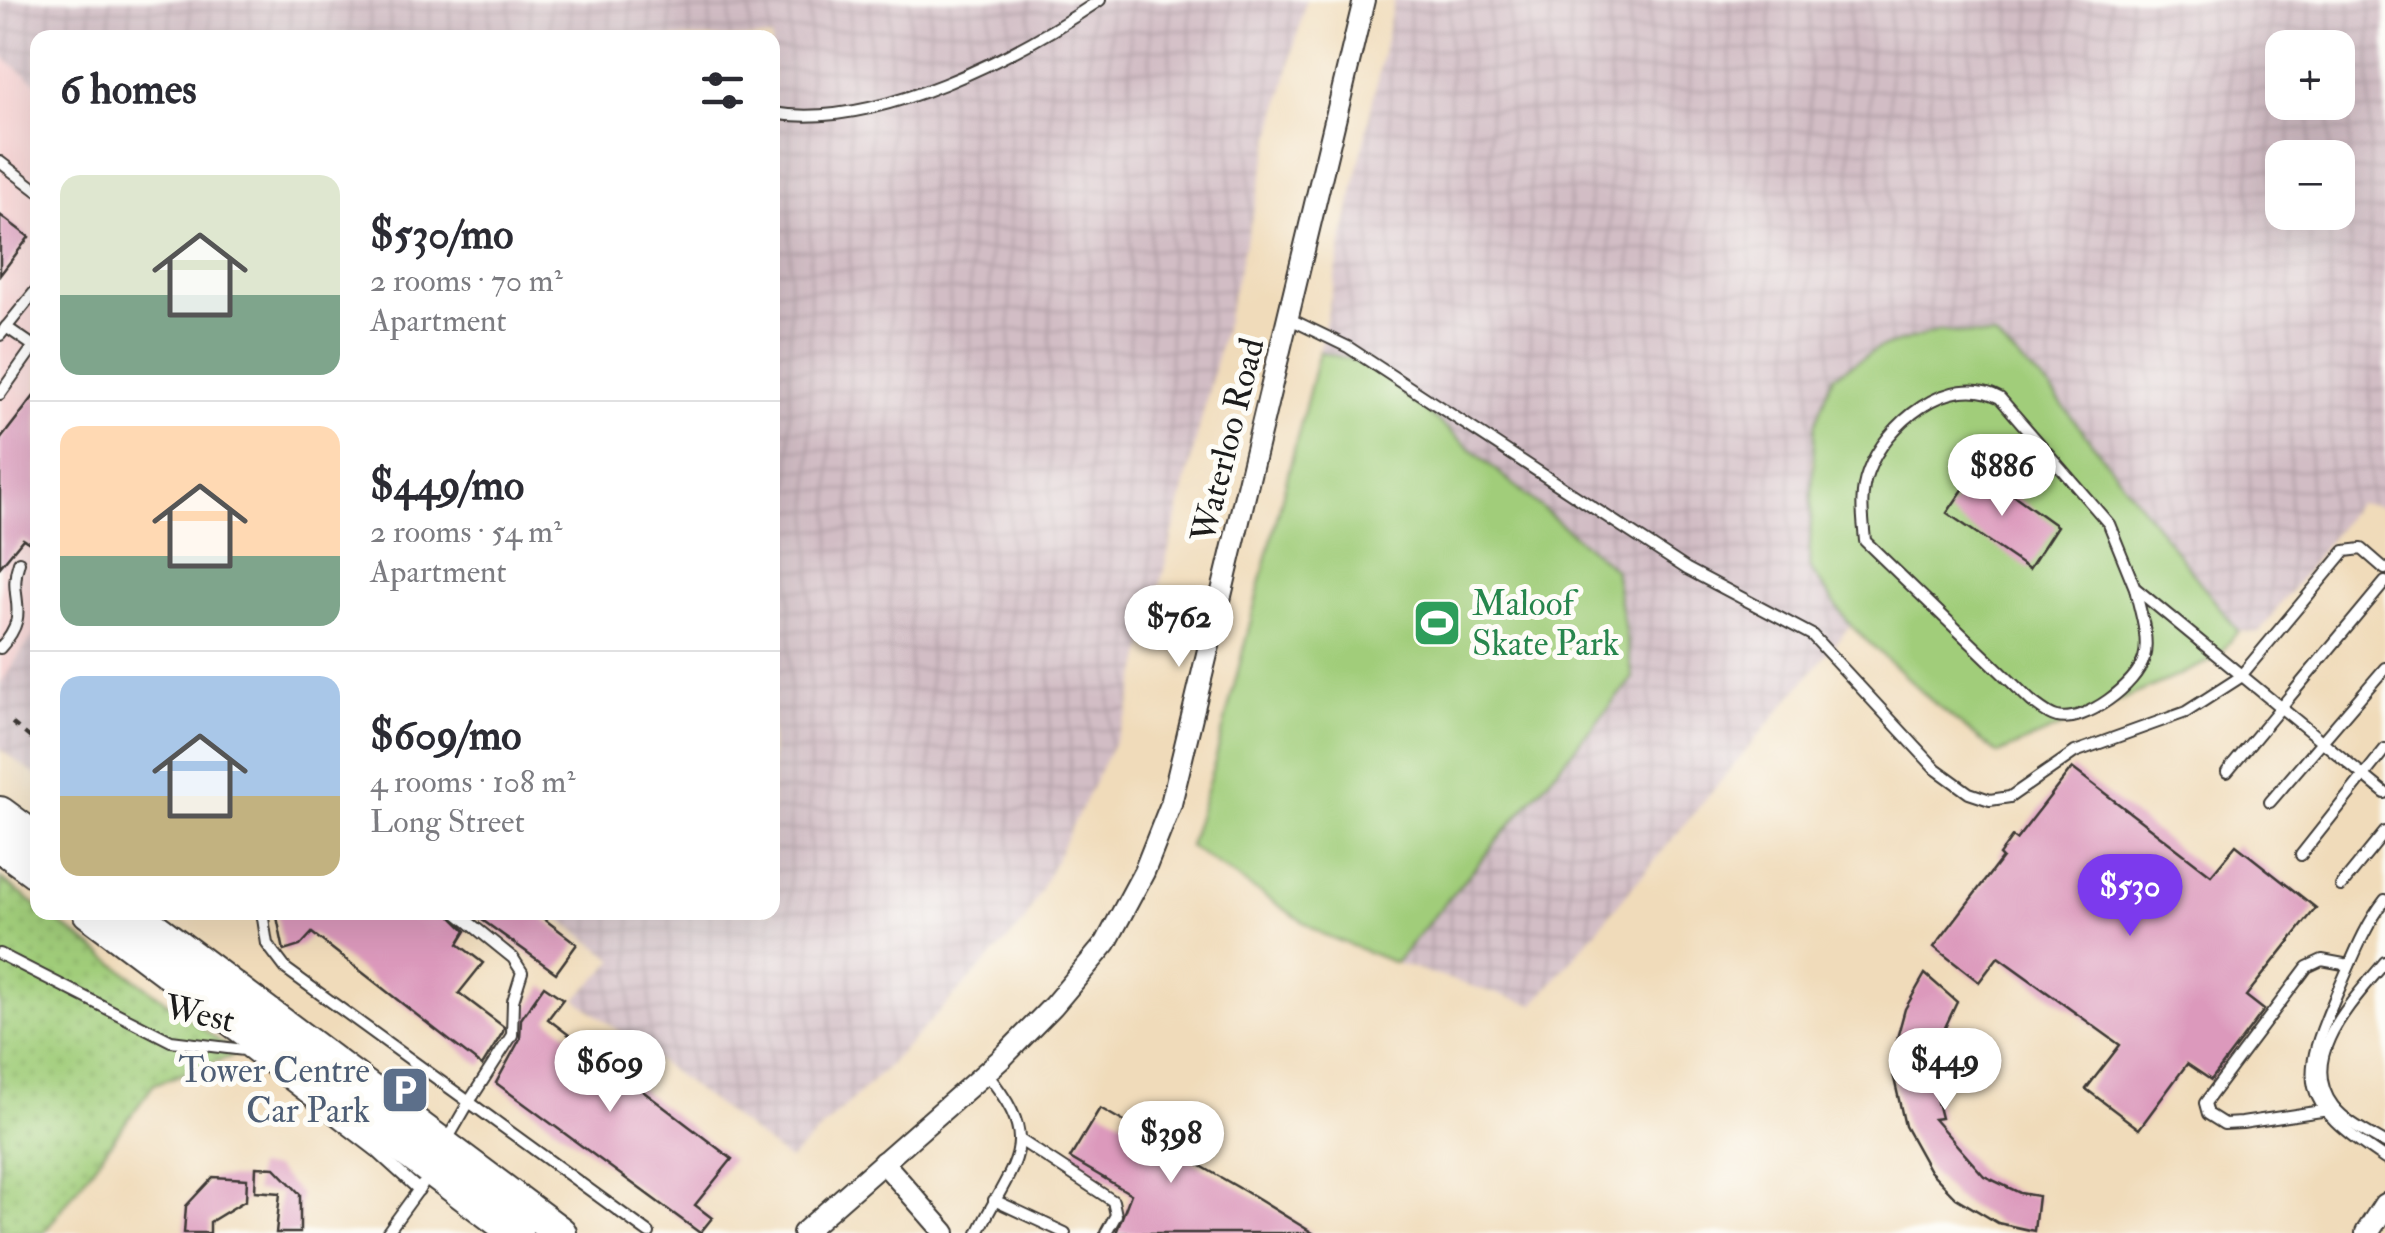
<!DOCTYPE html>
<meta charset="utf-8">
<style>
body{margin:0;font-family:"IM FELL Double Pica",serif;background:#f7f7f7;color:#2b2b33;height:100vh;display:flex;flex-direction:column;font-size:38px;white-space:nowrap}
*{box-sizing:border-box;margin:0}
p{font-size:32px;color:#7c7c81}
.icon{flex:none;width:55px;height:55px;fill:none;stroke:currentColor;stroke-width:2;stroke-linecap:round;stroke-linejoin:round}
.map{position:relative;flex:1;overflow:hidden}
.panel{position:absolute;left:30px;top:30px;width:750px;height:890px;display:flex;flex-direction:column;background:#fff;border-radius:20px;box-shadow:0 10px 40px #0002}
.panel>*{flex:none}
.fabs{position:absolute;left:2265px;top:30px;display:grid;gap:20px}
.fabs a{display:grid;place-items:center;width:90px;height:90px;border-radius:20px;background:#fff;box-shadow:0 10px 40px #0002;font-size:50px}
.price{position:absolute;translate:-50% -85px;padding:0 22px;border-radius:35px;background:#fff;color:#222;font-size:32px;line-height:65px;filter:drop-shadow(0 2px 5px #0008)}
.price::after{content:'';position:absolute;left:50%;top:60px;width:30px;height:22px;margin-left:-15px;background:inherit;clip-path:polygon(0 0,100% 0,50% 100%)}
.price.selected{background:#7c3aed;color:#fff}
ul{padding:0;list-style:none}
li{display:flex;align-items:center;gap:30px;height:250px;padding:0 30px}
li+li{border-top:2px solid #e1e1e2}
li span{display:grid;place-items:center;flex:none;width:280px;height:200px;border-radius:20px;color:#555}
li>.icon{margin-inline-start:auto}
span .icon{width:120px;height:120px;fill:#fffc;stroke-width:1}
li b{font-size:42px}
h2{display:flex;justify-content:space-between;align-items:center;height:120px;padding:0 30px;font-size:42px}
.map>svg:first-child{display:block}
</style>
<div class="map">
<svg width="2385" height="1233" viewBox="0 0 2385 1233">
<defs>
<pattern id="industrial-grid" width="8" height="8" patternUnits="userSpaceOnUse" patternTransform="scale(2.5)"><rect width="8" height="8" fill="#d2bdc5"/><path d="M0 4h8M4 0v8" fill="none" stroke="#b4a2a9"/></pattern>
<pattern id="grass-dots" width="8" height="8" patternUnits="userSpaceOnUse" patternTransform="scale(2.5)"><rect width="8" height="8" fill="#a1cd7a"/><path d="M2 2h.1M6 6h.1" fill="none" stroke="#8aaf69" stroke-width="1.8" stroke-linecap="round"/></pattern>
</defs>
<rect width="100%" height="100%" fill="#fdfcf7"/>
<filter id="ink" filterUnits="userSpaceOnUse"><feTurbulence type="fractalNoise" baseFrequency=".01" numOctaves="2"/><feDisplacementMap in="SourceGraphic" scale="20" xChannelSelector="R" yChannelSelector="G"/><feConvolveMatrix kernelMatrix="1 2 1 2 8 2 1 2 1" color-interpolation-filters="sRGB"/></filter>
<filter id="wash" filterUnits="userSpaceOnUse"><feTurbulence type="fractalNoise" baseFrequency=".0048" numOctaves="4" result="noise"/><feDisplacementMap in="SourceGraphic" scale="40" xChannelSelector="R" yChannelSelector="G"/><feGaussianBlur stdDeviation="2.25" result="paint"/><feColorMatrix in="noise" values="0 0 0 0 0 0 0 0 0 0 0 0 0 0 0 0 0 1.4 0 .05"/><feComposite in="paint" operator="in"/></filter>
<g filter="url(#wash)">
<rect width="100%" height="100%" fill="#f0dbba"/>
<!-- built -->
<polygon fill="#f7cfd0" points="0,55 38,83 37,630 0,684"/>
<!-- industrial -->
<g fill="url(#industrial-grid)" fill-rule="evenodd">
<polygon points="0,0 1306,0 1128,714 1024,923 882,1072 789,1160 576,999 615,960 553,913 772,912 772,38 38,38 37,83 0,55"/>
<path d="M1394,0H2385V508L2357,503L2259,633L2238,631L2050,389L1939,331L1879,348L1833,376L1811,461L1815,506L1809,567L1851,625L1534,1005L1395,963L1633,678L1371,364L1319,352ZM2282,48H2338V102H2282ZM2282,158H2338V212H2282Z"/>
<polygon points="37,630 37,776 0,749 0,684"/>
</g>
<!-- grass -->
<polygon fill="url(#grass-dots)" stroke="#5e744b" stroke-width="2.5" points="0,878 37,906 38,912 46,913 237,1054 154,1084 44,1233 0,1233"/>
<!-- park -->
<g fill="#a1cd7a" stroke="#5e744b" stroke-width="2.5">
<polygon points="1939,331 1995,337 2050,389 2238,631 2216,659 1998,754 1934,703 1851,626 1809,567 1815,426 1833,376 1879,348"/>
<polygon points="1319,352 1370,364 1614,569 1633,678 1395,963 1322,934 1189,846 1215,761"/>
</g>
<g id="blocks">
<!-- building -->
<g fill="#dc99bc">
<polygon points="0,215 29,237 0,275"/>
<polygon points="38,391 38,548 23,539 0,567 0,440"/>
<polygon points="1977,469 2057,526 2029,569 1947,513"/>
<polygon points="2072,768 2211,875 2236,845 2316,908 2246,996 2264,1010 2211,1080 2187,1064 2139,1129 2086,1089 2120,1045 1998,957 1979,982 1934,947 2002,858 1999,855 2012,837 2016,840"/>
<polygon points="276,912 447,912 466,931 458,944 483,963 459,993 504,1027 503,1032 482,1066 312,933 300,946 284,951"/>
<polygon points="471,912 535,912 577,944 556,973"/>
<polygon points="1925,974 1957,1002 1933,1053 1932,1082 1941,1118 1934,1119 1984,1176 2020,1193 2038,1196 2034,1231 1998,1223 1956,1198 1930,1171 1905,1126 1893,1074 1897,1038 1905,1009"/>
<polygon points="544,986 563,999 548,1019 732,1159 695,1205 712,1218 700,1233 496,1083 520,1039 521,1019"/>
<polygon points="1100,1108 1248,1193 1313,1233 1116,1233 1131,1194 1070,1158"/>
<polygon points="256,1167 275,1168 300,1194 300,1233 276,1233 280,1193 255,1191"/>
<polygon points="213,1177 247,1179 246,1200 210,1222 210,1233 184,1233 186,1206"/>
</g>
</g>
</g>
<g filter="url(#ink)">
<use href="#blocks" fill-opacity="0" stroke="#3c3934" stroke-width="2.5"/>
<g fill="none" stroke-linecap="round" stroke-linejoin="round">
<!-- service casing -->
<g stroke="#3c3934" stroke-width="14">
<g id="service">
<path d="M772,113C876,131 1017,56 1100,0"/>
<polyline points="0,162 38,191"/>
<polyline points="1290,319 1348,347 1687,569 1812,635 1936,769 1969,793 1990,800 2010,797 2075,752 2186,712 2239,678 2345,551 2362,549 2385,569"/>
<polyline points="6,327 38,349"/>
<polyline points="0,335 38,288"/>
<polyline points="0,394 34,346"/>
<path d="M2135,588C2139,609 2150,637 2144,658C2137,684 2085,724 2057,717C2048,715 2038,706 2031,701L1865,541C1863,518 1859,495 1868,472C1885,425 1950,370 2000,398L2109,524L2135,588L2385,793"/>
<path d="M0,648C34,611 6,599 19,562"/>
<polyline points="2227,772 2385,582"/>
<polyline points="2270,802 2385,668"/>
<polyline points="2301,855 2385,749"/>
<polyline points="2341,886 2385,832"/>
<path d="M2385,900C2364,927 2353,958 2339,989C2298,1082 2298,1101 2385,1159"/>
<polyline points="262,912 267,944 286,969 469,1102 512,1035 513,1001 522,972 513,958 456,912"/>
<polyline points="0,954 171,1041 244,1050 376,1151 419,1190"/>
<path d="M2385,962C2355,999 2296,1056 2333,1106C2345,1122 2368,1133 2385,1143"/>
<polyline points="2335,1109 2242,1123 2224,1124 2208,1114 2205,1103 2307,967 2322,960 2349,965"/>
<polyline points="447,1140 469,1102 649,1233"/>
<polyline points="1020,1140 1113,1201 1116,1215 1106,1233"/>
<polyline points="994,1200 1065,1233"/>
<polyline points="387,1233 422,1185"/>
<path d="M978,1233C1014,1159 1045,1145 986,1073"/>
</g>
</g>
<!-- minor casing -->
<g stroke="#3c3934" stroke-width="24">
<g id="minor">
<polyline points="883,1162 945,1233"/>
<polyline points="803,1233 1000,1060 1053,1006 1106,943 1144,872 1171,804 1364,0"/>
</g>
</g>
<!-- tertiary casing -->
<g stroke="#3c3934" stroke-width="26">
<polyline id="tertiary" points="2367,1233 2385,1205"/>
</g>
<!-- trunk casing -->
<g stroke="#3c3934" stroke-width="36">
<g id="trunk">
<polyline points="0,813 38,841"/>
<polyline points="0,845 38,873"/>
<polyline points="89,912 516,1233"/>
<polyline points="132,912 560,1233"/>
</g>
</g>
<!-- path -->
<polyline stroke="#3c3934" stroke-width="4" stroke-dasharray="8 8" stroke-linecap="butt" points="12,723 38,744"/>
<!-- service -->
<use href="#service" stroke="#fff" stroke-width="10"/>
<!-- minor -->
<use href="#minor" stroke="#fff" stroke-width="20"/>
<!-- tertiary -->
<use href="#tertiary" stroke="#fff" stroke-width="22"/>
<!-- trunk -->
<use href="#trunk" stroke="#fff" stroke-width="32"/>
</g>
</g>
<!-- icons -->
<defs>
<g id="stadium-square" transform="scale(2.5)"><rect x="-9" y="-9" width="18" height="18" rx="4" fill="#2e9e5b" stroke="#fdfcf7"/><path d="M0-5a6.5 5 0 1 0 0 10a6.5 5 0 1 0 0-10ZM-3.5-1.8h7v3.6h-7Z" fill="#fff"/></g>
<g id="parking-square" transform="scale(2.5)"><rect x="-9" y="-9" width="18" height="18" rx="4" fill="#5c6f8a" stroke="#fdfcf7"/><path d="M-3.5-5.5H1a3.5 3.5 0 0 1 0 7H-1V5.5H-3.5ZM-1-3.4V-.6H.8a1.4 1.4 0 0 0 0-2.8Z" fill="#fff"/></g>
</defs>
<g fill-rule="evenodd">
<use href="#stadium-square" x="1437" y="623"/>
<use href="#parking-square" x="405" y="1090"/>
</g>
<g text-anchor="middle" stroke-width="10" stroke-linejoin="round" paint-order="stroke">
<!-- street labels -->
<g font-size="35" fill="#1c1c1c" stroke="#fdfcf7">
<text transform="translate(1227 440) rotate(-76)" y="12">Waterloo Road</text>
<text transform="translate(200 1013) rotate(12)" y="12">West</text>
</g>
<!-- leisure labels -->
<g font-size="35" fill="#27864d" stroke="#fdfcf7" text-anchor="start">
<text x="1472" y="615">Maloof<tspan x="1472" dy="40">Skate Park</tspan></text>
</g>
<!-- service labels -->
<g font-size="35" fill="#4e5e75" stroke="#fdfcf7" text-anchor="end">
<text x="370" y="1082">Tower Centre<tspan x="370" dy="40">Car Park</tspan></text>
</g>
</g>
</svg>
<div class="fabs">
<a>+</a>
<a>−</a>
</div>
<b class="price" style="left:2002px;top:519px">$886</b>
<b class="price" style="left:1179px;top:670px">$762</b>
<b class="price selected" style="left:2130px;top:939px">$530</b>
<b class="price" style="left:1945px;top:1113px">$449</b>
<b class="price" style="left:610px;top:1115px">$609</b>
<b class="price" style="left:1171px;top:1186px">$398</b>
<section class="panel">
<h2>6 homes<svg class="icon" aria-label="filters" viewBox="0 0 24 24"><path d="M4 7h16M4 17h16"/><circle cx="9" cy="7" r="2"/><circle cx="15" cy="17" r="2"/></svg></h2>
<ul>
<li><span style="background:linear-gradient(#dfe7d0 60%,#7fa58c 0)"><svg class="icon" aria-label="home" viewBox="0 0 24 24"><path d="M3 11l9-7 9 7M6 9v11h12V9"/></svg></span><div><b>$530/mo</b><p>2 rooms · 70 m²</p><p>Apartment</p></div></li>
<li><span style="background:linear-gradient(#ffd9b3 65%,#7fa58c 0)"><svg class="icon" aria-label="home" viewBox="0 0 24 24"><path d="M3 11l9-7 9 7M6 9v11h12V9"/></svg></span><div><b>$449/mo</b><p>2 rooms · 54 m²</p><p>Apartment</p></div></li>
<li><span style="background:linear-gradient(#a9c7e8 60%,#c2b280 0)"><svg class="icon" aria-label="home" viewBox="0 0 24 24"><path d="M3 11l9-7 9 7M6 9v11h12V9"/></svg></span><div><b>$609/mo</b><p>4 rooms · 108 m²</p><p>Long Street</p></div></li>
</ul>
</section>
</div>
